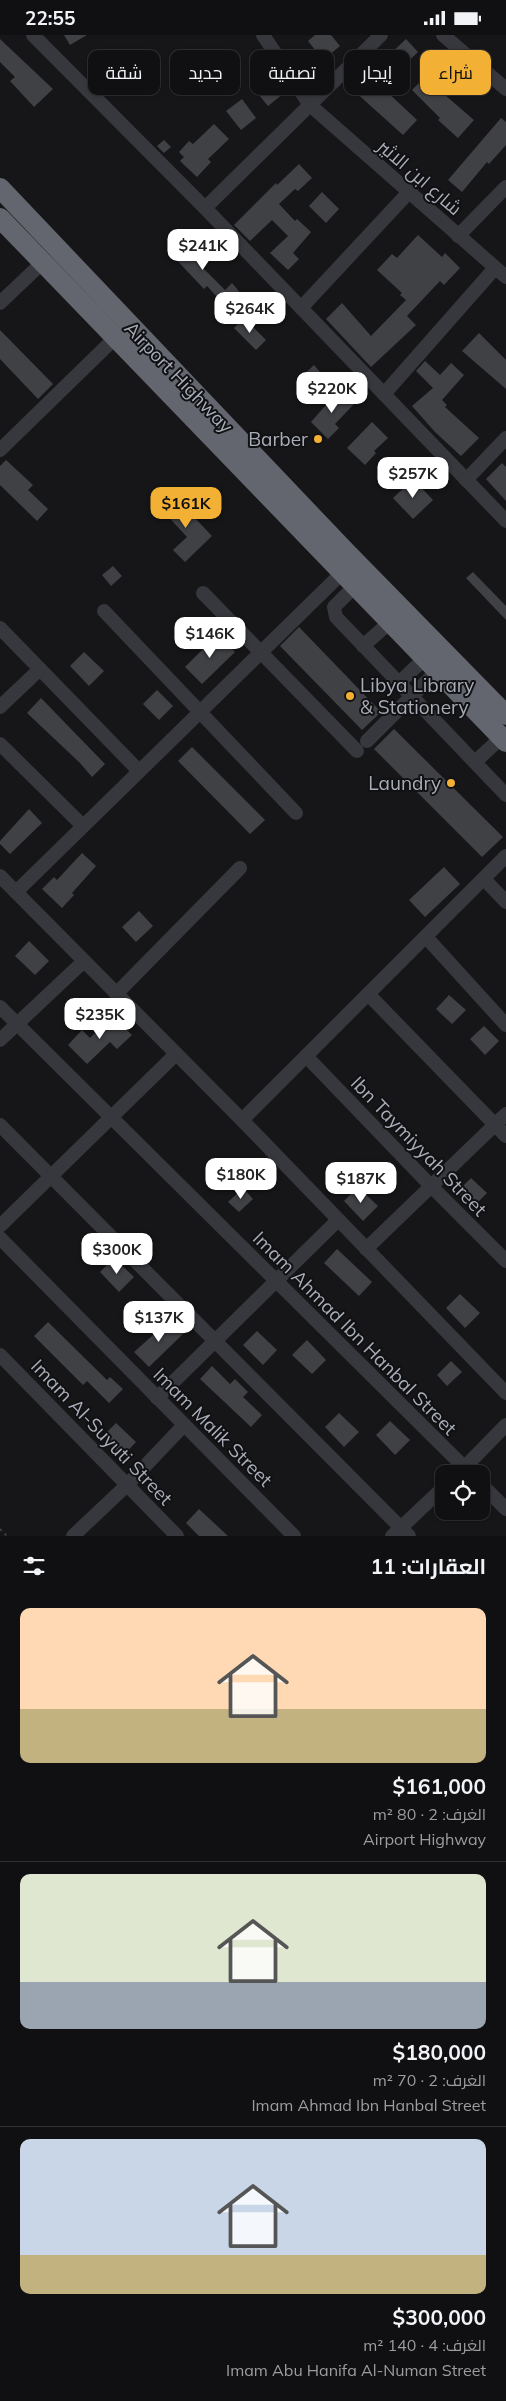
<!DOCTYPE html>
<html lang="ar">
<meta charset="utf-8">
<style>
body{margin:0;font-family:Mulish,Cairo,sans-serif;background:#1e1e20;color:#f1f3f6;direction:rtl;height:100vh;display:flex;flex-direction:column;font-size:19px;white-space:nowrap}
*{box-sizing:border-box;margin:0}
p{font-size:16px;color:#9c9d9f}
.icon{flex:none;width:28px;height:28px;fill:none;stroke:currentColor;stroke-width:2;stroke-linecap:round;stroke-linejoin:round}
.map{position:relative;height:1501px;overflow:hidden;direction:ltr}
.details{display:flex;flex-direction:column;background:#101012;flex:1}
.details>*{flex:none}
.guide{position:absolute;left:15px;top:15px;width:476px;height:45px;direction:rtl;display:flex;gap:10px}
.fabs{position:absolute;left:435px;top:1430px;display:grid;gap:10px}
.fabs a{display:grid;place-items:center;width:55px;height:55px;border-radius:10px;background:#101012;box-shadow:0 1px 4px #0004,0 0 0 1px #303032;font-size:25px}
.price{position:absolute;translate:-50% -42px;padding:0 11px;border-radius:10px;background:#fff;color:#222;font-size:16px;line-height:32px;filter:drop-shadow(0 1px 2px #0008)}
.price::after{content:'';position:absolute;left:50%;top:30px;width:15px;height:11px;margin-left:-8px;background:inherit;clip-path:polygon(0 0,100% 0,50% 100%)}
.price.selected{background:#f2b134;color:#111}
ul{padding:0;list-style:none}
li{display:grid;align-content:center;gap:10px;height:265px;padding:0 20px}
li+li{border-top:1px solid #303032}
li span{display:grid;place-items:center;height:155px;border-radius:10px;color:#555}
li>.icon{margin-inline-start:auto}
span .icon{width:90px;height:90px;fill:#fffc;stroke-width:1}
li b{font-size:21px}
h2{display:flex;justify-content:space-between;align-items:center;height:60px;padding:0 20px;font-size:21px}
.pill{padding:0 18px;border-radius:10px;background:#101012;box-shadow:0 1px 4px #0004,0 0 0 1px #303032;font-size:18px;line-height:45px}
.pill.selected{background:#f2b134;color:#111}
.status{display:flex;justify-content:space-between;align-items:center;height:35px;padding:0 25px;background:#101012;direction:ltr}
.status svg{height:14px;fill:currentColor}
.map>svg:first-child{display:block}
</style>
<div class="status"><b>22:55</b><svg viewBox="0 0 49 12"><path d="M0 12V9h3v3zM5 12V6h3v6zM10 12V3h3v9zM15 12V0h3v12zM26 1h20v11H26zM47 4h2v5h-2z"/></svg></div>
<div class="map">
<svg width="506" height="1501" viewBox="0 0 506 1501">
<rect width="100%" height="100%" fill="#161618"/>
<!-- building -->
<g fill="#404145">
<polygon points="64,0 87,0 70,10"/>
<polygon points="315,0 331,0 340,11 323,25 308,6"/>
<polygon points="0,4 53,54 34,72 10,46 15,42 0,27"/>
<polygon points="406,4 418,17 396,38 384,25"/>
<polygon points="429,38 448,57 445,60 474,85 458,103 438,85 440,83 412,55"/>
<polygon points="368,39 417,85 403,100 353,55"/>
<polygon points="269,42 283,59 268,71 254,54"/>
<polygon points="242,64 256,83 241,95 226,76"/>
<polygon points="501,83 506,87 506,110 489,129 487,127 462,157 448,145"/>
<polygon points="214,89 229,104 208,124 211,127 197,142 180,126 184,122 179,117 189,106 193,109"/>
<polygon points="164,105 171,112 164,118 157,111"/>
<polygon points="299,129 312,143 298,156 295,154 279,169 295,186 297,184 311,197 293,218 299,224 288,235 270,218 288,201 272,185 250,206 234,190 276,148 277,150"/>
<polygon points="322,157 339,174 326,188 309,171"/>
<polygon points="189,199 202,212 192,222 225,255 232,248 242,260 227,273 207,251 204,254 170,218"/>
<polygon points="418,200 442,222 445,218 460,233 444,250 440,246 407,281 416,290 371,332 326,284 342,268 371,301 406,265 400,260 402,258 377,235 392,219 397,223"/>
<polygon points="244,283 266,305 256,315 234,293"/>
<polygon points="0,295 53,349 38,364 0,324"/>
<polygon points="479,298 506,325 506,354 462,316"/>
<polygon points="425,326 440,340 451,328 464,340 442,365 447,370 445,372 479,403 461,421 435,397 412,371 433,353 416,336"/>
<polygon points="314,330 326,344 309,359 297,346"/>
<polygon points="339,355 354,369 335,389 339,393 328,404 311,387"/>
<polygon points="372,387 388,403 374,416 376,418 365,430 347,413"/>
<polygon points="6,425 33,450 28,455 48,474 37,486 0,450 0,431"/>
<polygon points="502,428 506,432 506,466 486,444"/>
<polygon points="413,444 433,465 413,484 393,463"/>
<polygon points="174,461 212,501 185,527 173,515 187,502 161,474"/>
<polygon points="113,531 122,541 111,551 102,540"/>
<polygon points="473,537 506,571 506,585 466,543"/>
<polygon points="299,592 381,677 362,695 280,611"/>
<polygon points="218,599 235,617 202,649 185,632"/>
<polygon points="84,617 104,636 89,651 70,631"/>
<polygon points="157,655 173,671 159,685 143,669"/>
<polygon points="41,663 105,729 92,742 80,728 27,678"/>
<polygon points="394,694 503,802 482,822 374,714"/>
<polygon points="192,712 265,785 250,799 178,726"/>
<polygon points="29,774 42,788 10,819 0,809 0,806"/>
<polygon points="82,818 96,831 72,858 74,860 62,873 42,854 54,842 57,845"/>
<polygon points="444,832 460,849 425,882 409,865"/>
<polygon points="139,876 153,891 136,907 122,892"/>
<polygon points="29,906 49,926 35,940 15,921"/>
<polygon points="449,960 466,975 452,989 436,974"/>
<polygon points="112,981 132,1000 117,1014 110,1007 87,1029 68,1010 82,995 90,1003"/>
<polygon points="484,991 499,1006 485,1020 470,1004"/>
<polygon points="471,1143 487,1158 473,1172 457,1157"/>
<polygon points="358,1152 378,1171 363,1186 344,1166"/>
<polygon points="243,1153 253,1164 239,1177 228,1167"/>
<polygon points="337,1214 372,1247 359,1261 324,1228"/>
<polygon points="114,1223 134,1242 119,1257 100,1237"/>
<polygon points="460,1259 480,1278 465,1293 446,1273"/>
<polygon points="171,1284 184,1298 149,1332 134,1317"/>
<polygon points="48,1287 107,1345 110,1342 123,1354 109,1368 87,1346 83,1350 34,1301"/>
<polygon points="257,1296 277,1315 263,1330 243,1310"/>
<polygon points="307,1305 326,1325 312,1339 292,1320"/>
<polygon points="451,1326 462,1337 447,1351 437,1340"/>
<polygon points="212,1331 230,1349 235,1344 248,1357 243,1362 262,1380 251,1392 200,1344"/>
<polygon points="339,1378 359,1397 344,1412 325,1392"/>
<polygon points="390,1386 410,1405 395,1420 376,1400"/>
<polygon points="116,1388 136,1407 122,1422 102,1402"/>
<polygon points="199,1474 228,1501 199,1501 186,1488"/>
</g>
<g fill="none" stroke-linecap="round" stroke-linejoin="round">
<!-- path -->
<polyline stroke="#3d3f44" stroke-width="2" stroke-dasharray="2.5 4" stroke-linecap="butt" points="0,1494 7,1501"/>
<!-- minor -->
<g stroke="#37383d" stroke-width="14">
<polyline points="33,0 205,173 506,486"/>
<polyline points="263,0 310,70 506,242"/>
<polyline points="443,0 506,54"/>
<polyline points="205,173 381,0"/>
<polyline points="458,201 506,152"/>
<polyline points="0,268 42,228"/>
<polyline points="301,273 409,157"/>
<polyline points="384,359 495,233"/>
<polyline points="0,415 115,303"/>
<polyline points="466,445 506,403"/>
<polyline points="355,551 334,572 336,582 506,760"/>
<polyline points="203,558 357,716"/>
<polyline points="104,576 296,778"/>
<polyline points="0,593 139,736"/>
<polyline points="363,611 390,587"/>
<polyline points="399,648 425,623"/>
<polyline points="0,672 40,634"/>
<polyline points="367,706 437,636"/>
<polyline points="0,709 83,791"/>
<polyline points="475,727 502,702"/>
<polyline points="0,841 242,1085 506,1358"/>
<polyline points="484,844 506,867"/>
<polyline points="16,857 342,538"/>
<polyline points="426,902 506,990"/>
<polyline points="116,959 240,833"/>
<polyline points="368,959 506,1101"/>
<polyline points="0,972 471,1439"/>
<polyline points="0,1005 84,926"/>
<polyline points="306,1021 431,1151 506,1226"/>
<polyline points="242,1085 506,821"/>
<polyline points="0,1090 409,1501"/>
<polyline points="0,1191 176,1019"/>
<polyline points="0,1203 294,1501"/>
<polyline points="366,1214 506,1079"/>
<polyline points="0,1320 177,1501"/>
<polyline points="157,1363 338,1185"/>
<polyline points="459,1438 506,1390"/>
<polyline points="481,1449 506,1474"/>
<polyline points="73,1501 127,1450 184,1390"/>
<polyline points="392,1501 444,1452"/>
</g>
<!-- highway -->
<g stroke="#63666e" stroke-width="20">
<polyline points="0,153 346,517 506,680"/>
<polyline points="0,183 506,707"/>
</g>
</g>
<!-- markers -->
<g fill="#f2b134" stroke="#111113" stroke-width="2">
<circle cx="318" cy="404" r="5"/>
<circle cx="350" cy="661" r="5"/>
<circle cx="451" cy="748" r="5"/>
</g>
<g text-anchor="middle" stroke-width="4" stroke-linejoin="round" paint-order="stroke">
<!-- street labels -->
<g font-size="19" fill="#a8adb8" stroke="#111113">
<text transform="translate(420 142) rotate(41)" y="7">شارع ابن الاثير</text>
<text transform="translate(179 342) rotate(46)" y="7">Airport Highway</text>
<text transform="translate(419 1111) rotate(46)" y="7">Ibn Taymiyyah Street</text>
<text transform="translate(355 1298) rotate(45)" y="7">Imam Ahmad Ibn Hanbal Street</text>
<text transform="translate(213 1392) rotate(45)" y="7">Imam Malik Street</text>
<text transform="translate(102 1397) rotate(46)" y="7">Imam Al-Suyuti Street</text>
</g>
<!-- poi labels -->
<g font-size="19" fill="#a8adb8" stroke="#111113" text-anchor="end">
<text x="308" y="411">Barber</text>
<text x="360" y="657" text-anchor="start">Libya Library<tspan x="360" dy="22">&amp; Stationery</tspan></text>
<text x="441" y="755">Laundry</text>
</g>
</g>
</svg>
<div class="fabs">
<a><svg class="icon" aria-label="locate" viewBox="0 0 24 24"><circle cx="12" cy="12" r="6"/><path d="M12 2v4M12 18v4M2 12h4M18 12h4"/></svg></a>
</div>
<b class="price" style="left:203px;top:236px">$241K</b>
<b class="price" style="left:250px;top:299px">$264K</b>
<b class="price" style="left:332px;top:379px">$220K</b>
<b class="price" style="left:413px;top:464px">$257K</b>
<b class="price selected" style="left:186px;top:494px">$161K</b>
<b class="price" style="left:210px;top:624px">$146K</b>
<b class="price" style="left:100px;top:1005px">$235K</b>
<b class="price" style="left:241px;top:1165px">$180K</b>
<b class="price" style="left:361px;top:1169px">$187K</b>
<b class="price" style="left:117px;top:1240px">$300K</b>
<b class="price" style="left:159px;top:1308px">$137K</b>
<div class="guide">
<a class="pill selected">شراء</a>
<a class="pill">إيجار</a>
<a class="pill">تصفية</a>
<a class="pill">جديد</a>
<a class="pill">شقة</a>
</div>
</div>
<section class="details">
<h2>العقارات: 11<svg class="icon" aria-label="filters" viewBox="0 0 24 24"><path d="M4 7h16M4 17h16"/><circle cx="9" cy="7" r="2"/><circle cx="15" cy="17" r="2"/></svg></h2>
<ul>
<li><span style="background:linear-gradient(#ffd9b3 65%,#c2b280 0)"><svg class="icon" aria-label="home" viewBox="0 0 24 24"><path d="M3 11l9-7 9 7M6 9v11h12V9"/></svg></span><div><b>$161,000</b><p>الغرف: 2 · 80 m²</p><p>Airport Highway</p></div></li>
<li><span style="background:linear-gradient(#dfe7d0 70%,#9aa5b1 0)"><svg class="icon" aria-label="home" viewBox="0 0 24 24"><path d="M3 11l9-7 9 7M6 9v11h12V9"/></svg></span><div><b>$180,000</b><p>الغرف: 2 · 70 m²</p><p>Imam Ahmad Ibn Hanbal Street</p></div></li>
<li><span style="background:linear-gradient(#c9d6e8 75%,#c2b280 0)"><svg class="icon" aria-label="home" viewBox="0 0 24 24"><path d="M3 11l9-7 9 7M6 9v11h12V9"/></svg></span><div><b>$300,000</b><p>الغرف: 4 · 140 m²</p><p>Imam Abu Hanifa Al-Numan Street</p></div></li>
</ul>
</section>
